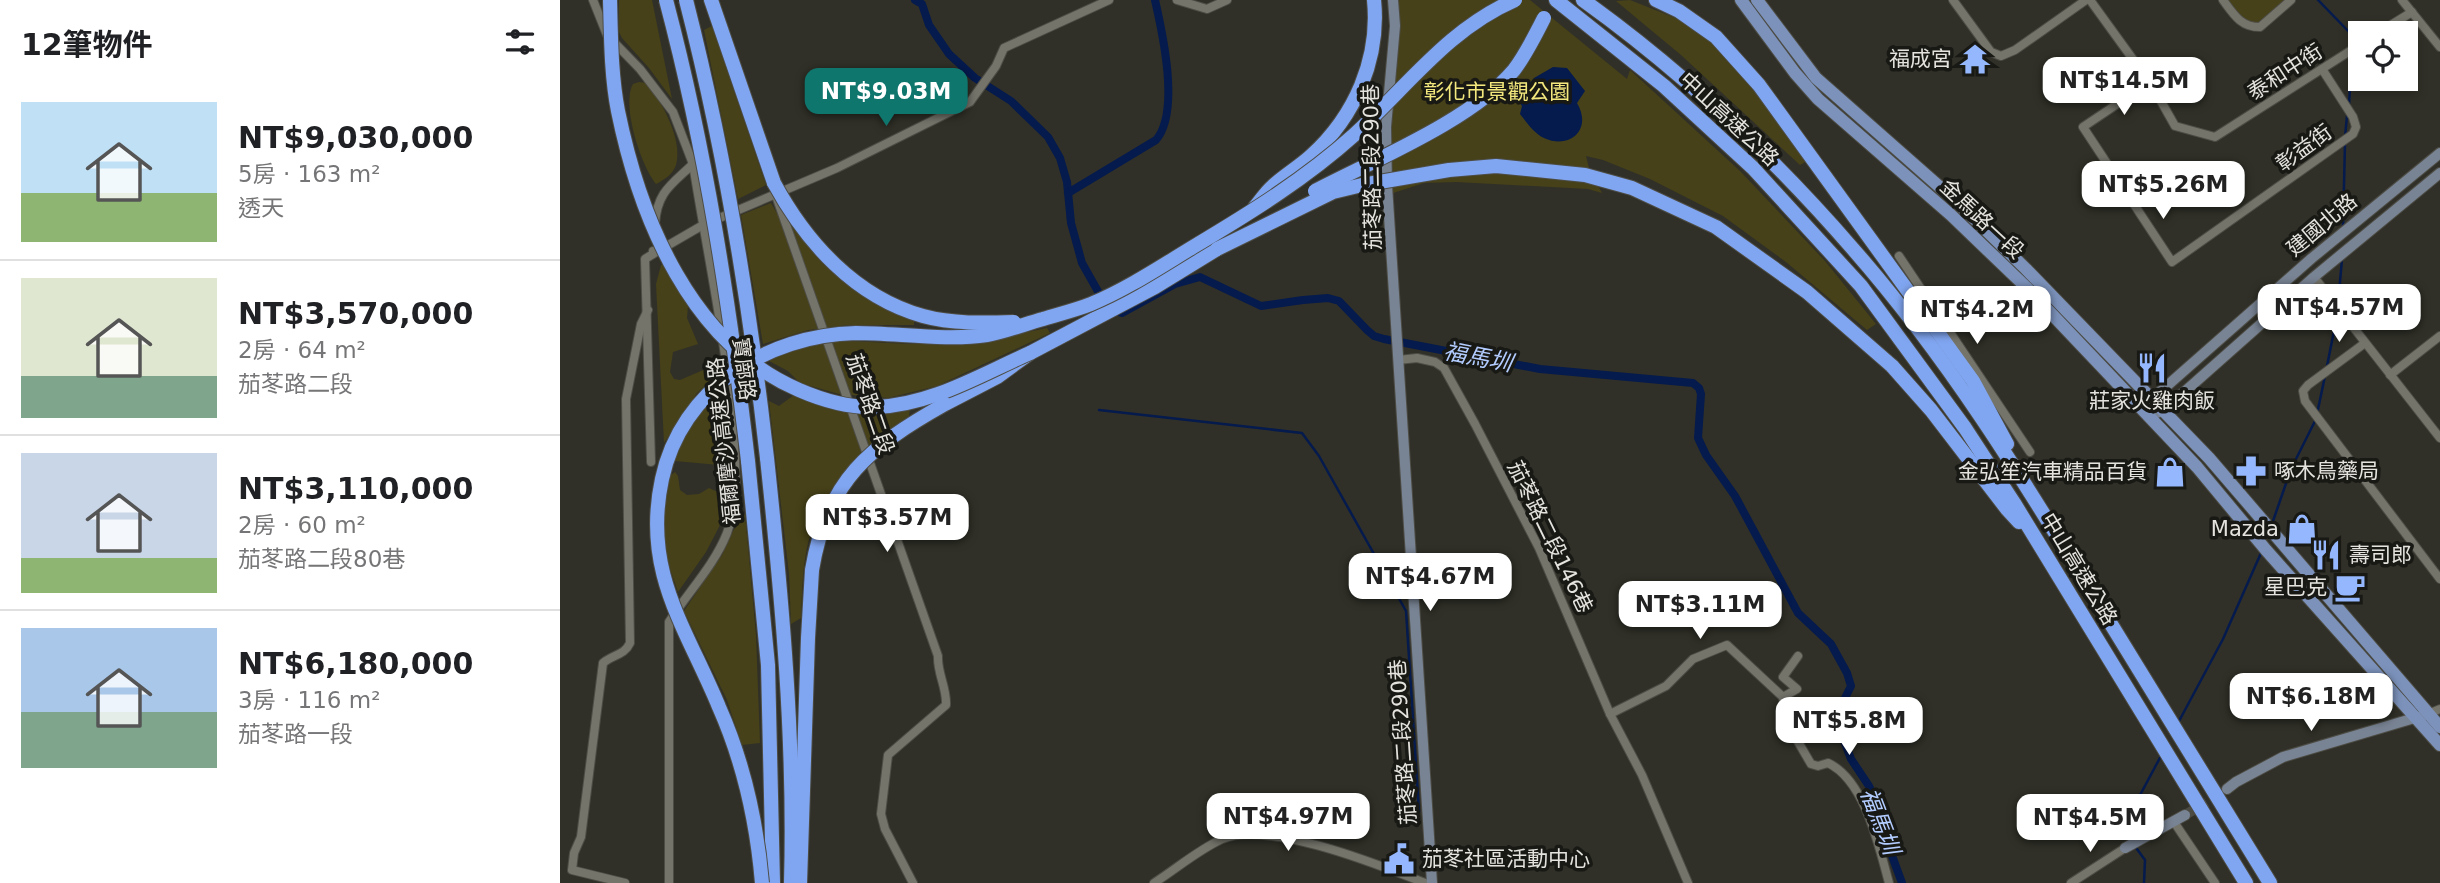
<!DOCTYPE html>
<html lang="zh-TW">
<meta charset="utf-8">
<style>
body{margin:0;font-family:"DejaVu Sans","Noto Sans TC",sans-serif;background:#f2f2f2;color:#202124;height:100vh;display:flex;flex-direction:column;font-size:26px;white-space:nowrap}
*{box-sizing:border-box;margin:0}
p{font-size:23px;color:#757577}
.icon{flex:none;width:38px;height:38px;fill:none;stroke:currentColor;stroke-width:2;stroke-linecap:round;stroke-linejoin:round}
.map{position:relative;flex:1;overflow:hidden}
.side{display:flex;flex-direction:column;background:#fff;width:560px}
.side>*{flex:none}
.fabs{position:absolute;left:1788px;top:21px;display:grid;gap:14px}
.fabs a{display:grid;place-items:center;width:70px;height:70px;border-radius:0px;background:#fff;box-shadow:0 4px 10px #0003;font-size:35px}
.price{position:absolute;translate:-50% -60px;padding:0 16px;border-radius:14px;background:#fff;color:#222;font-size:23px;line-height:46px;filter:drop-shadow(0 2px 4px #0008)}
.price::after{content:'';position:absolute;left:50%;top:42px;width:21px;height:16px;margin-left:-10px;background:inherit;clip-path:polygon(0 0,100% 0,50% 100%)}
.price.selected{background:#0f766e;color:#fff}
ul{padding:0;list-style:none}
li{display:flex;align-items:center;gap:21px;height:175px;padding:0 21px}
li+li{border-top:2px solid #e0e0e0}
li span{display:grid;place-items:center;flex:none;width:196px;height:140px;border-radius:0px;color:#555}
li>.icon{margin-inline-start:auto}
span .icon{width:84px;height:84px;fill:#fffc;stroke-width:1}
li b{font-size:30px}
h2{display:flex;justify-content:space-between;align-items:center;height:84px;padding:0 21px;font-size:30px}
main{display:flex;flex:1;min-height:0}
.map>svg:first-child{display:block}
</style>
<main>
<section class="side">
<h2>12筆物件<svg class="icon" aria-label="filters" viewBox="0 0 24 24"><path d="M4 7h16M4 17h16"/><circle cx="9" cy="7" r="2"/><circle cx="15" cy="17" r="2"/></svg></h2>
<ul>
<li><span style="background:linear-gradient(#bfe0f5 65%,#8fb573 0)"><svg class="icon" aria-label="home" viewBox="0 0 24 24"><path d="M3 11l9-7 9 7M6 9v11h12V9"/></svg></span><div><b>NT$9,030,000</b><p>5房 · 163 m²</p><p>透天</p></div></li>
<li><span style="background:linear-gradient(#dfe7d0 70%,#7fa58c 0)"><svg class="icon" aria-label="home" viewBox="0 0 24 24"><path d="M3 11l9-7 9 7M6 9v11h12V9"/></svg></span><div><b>NT$3,570,000</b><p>2房 · 64 m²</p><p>茄苳路二段</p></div></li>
<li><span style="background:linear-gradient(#c9d6e8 75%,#8fb573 0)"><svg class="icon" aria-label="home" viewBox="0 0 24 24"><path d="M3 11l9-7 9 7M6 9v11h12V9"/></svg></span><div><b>NT$3,110,000</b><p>2房 · 60 m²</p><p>茄苳路二段80巷</p></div></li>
<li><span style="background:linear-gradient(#a9c7e8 60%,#7fa58c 0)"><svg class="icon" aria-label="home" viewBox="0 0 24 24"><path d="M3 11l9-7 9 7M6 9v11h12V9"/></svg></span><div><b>NT$6,180,000</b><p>3房 · 116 m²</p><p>茄苳路一段</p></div></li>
</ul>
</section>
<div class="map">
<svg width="1880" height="883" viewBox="0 0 1880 883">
<rect width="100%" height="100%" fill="#303028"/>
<!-- green -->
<g fill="#464118">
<polygon points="59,0 92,0 112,99 89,68 62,38 59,32"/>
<polygon points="835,0 970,0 1067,79 1070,70 1180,171 1265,261 1316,324 1307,330 1226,262 1163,216 1090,179 1043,160 1026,156 1029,168 1042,193 1028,189 896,182 864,183 827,195"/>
<polygon points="1070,0 1133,25 1173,60 1252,158 1240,165 1121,55 1056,1"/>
<polygon points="1663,0 1731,0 1700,27 1690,27"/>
<polygon points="152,26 206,185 178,199 144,30"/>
<path d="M79,82L86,83C102,101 123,140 116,165C113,174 104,180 96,184C81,166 61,105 73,84Z"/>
<path d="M211,203L222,222L229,219C242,237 253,256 270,270C295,291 326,305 354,320V325H288L248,330L203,344L181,215Z"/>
<polygon points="107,264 128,306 127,318 138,344 113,352 110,372 114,379 120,380 155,365 158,373 137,393 104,443 96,284 101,265"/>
<path d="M487,328L490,333L377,386L328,398L279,394L240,383L228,371L209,361C254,330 314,345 365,344C407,343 447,337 487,328Z"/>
<path d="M234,395L278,409L350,407L349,416C297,450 254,496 245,559C242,579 242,599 241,618L231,624L229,574L209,401L219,406Z"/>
<path d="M157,398L163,405V463L159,465L115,461C118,436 138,412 157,398Z"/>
<polygon points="115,472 118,476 120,490 127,495 139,494 149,488 160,493 162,516 159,527 146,552 118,592 106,557 103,522 110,476"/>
<polygon points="185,514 196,635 200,743 182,745 167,700 124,611 162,555 173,531"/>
</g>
<!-- water -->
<path fill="#051a4d" d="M993,67L1007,68L1025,91L1017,103C1033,130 1009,150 984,138C974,133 967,123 960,114L962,106L957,99L974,78Z"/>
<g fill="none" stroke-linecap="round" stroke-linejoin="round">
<!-- stream -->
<g stroke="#051a4d" stroke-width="2.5">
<polyline points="1758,0 1792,35 1792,46"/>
<polyline points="1789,105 1792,53"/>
<polyline points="1785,137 1787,116"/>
<polyline points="1783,228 1785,143"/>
<polyline points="1778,305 1782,259"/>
<polyline points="1767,366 1778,311"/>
<polyline points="539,410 742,433 759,456 846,611 859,812"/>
<polyline points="1757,414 1765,376"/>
<polyline points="1712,524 1731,469 1755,421"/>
<polyline points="1618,723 1663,639 1701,553"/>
<polyline points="1570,840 1563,832 1564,825 1602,754"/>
<polyline points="1574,845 1585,860 1584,883"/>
</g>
<!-- canal -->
<g stroke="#051a4d" stroke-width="8">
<polyline points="355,0 362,4 369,25 389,54 415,78 451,101 488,137 500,158 507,182 511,223 522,263 544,302"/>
<path d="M508,193L596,140C620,112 603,35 595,0"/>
<polyline points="553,310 562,313 615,284 640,277 701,306 743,300 768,298 779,301 807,330 814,336 824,339 980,369 1133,383 1139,388 1141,394 1138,438 1146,455 1175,496 1238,613 1271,644 1287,673 1291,686 1282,704 1280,730 1291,759 1309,786 1326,824 1331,853 1342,883"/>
</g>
<!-- secondary-tunnel -->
<polyline stroke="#4b4b43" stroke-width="10" stroke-dasharray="10 5" stroke-linecap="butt" points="1625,815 1662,793"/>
<!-- street casing -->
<g stroke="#4d4d46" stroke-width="10">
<g id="street">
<path d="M33,0L47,35L80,69L113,112L133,164C147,252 166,339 173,427C175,462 180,499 167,533C154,566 128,592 109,622V883"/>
<polyline points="617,0 647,9 667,0"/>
<polyline points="1393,0 1431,52 1441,56 1455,50 1526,0"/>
<polyline points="1530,0 1593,87 1615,126 1655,137 1801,44"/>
<path d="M1663,0C1674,15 1681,27 1700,27L1731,0"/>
<polyline points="1842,0 1880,47"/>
<polyline points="1818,33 1852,12"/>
<polyline points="1590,82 1523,127 1612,262 1793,134 1796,127 1793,117 1762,69"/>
<path d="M216,196L378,656C377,673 387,688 386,705L328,755L321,814L325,829L353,883"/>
<path d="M95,224C97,192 111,185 133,164"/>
<polyline points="93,254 143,225 277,168 410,102 436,66 444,48 549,0"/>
<polyline points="1339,256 1470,452"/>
<polyline points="1754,277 1880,438"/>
<polyline points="1805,343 1748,385 1743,391 1745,401 1880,579"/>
<polyline points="838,360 857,358 875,362 884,368 915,424 979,548 1050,714 1082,775 1128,883"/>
<polyline points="1830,375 1880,336"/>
<polyline points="91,462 85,259 93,254 93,251"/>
<path d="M1238,656L1223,677L1237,689L1223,697L1226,721L1251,764L1258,766L1268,763C1305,780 1319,847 1329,883"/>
<polyline points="1050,714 1106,686 1133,659 1167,645 1223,697"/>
<polyline points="1868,714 1880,709"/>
<polyline points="1614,822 1655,883"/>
<path d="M65,883L12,870L14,853L21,837L43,663C53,654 64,656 70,643L66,399L81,324L88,310"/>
<path d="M594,883C616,869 638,850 662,839C709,820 819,865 865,883"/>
<polyline points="1511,883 1565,848"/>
</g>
</g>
<!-- secondary casing -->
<g stroke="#4d4d46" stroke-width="12">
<g id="secondary">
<polyline points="833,0 835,26 826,127 827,185 872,883"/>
<polyline points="1597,413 1604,410 1754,277 1880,173"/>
<polyline points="1588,416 1592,399 1752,258 1880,153"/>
<polyline points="1667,789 1676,782 1723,757 1868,714"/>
<polyline points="1565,848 1625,815"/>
</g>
</g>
<!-- primary casing -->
<g stroke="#4d4d46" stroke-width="14">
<g id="primary">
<polyline points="1181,0 1235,73 1258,99 1391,215 1466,287 1637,467 1706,550 1880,745"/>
<polyline points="1197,0 1256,78 1399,204 1466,269 1649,458 1880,727"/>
</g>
</g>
<!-- highway casing -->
<g stroke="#4d4d46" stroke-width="16">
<g id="highway">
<polyline points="151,0 214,183"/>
<polyline points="996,0 1104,86 1193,168 1301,286 1405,428 1454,503 1686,883"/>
<path d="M1023,0C1122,71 1214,158 1293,249C1387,356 1462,477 1535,598C1593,693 1651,788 1710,883"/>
<polyline points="1096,0 1119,11 1156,37 1199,85 1413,381 1447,444"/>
<path d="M695,207C701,200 706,192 713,186C725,175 739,167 751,156C795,116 820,59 814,0"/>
<polyline points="1332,366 1371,410 1447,509 1459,522"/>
<polyline points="385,404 437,377 470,353 595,287 657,249"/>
<path d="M207,458C222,599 235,741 231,883"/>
<polyline points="188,461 208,665 213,883"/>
<polyline points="240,883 248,638 252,570"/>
</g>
</g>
<!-- street -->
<use href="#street" stroke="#74746b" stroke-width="8"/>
<!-- secondary -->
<use href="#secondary" stroke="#788393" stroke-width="10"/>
<!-- primary -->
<use href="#primary" stroke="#7c92bb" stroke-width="12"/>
<!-- highway -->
<use href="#highway" stroke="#81a6f1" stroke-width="14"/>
<!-- highway-bridge casing -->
<g stroke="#4d4d46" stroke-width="16" stroke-linecap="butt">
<g id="highway-bridge">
<path d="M50,0C51,37 51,75 58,111C80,219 131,344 239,390C262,400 290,408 316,407C371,405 420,375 470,353"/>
<path d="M106,0C146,151 170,306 188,461"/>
<path d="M126,0C164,148 190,306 207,458"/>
<path d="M214,183C246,242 295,297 363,316C392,324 424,323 454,322"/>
<path d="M755,191C814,160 912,120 954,70C966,54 975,36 984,18"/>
<polyline points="657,249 773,192 802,185 889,170 936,166 1025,175 1072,188 1156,227 1247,292 1332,366"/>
<path d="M252,570C267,480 309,447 385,404"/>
<path d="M202,883C197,824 183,761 159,707C126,627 82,572 102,479C121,389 207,335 296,333C337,333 386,341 427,335C445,332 465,324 483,319C499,314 516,310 531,304C567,289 600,267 633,247C690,213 745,179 794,135C847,87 888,29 955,0"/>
</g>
</g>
<!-- highway-bridge -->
<use href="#highway-bridge" stroke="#81a6f1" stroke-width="14"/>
</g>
<!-- icons -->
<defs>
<g id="temple-bare" transform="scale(2.415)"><path d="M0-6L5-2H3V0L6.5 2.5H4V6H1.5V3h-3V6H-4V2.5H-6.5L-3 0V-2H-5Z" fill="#94b7fd" stroke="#181814" stroke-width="2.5" paint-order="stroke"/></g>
<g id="restaurant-bare" transform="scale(2.415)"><path d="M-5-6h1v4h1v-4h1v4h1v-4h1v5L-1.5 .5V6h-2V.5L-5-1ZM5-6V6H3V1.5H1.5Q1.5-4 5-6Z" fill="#94b7fd" stroke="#181814" stroke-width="2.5" paint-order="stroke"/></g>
<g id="pharmacy-bare" transform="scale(2.415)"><path d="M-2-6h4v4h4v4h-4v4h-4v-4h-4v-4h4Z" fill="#94b7fd" stroke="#181814" stroke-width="2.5" paint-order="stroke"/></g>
<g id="shop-bare" transform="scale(2.415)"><path d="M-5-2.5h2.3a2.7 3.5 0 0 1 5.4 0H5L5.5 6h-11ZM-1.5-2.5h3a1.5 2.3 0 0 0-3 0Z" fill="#94b7fd" stroke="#181814" stroke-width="2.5" paint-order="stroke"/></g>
<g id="cafe-bare" transform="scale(2.415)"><path d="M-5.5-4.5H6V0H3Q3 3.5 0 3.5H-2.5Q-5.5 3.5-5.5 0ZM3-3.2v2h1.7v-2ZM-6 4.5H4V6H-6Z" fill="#94b7fd" stroke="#181814" stroke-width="2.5" paint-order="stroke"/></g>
<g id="civic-bare" transform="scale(2.415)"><path d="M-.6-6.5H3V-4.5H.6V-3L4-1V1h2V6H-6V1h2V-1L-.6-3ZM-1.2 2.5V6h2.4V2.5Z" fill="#94b7fd" stroke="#181814" stroke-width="2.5" paint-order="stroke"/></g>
</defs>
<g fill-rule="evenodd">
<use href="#temple-bare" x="1415" y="59"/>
<use href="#restaurant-bare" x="1592" y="368"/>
<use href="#pharmacy-bare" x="1691" y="471"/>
<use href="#shop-bare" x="1610" y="472"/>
<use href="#shop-bare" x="1742" y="529"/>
<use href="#restaurant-bare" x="1766" y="555"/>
<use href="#cafe-bare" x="1790" y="587"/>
<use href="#civic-bare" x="839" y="859"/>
</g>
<g text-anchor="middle" stroke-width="7" stroke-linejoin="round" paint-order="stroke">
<!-- poi labels -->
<g font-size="21" fill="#e4e3de" stroke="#181814" text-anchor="end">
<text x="1392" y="66">福成宮</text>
<text x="1592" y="408" text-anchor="middle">莊家火雞肉飯</text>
<text x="1714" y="478" text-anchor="start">啄木鳥藥局</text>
<text x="1587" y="479">金弘笙汽車精品百貨</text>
<text x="1719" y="536">Mazda</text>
<text x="1789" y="562" text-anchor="start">壽司郎</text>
<text x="1767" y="594">星巴克</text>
<text x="862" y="866" text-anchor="start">茄苳社區活動中心</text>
</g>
<!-- street labels -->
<g font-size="21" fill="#e4e3de" stroke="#181814">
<text transform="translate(1725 72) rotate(-33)" y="7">泰和中街</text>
<text transform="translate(1169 119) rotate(43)" y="7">中山高速公路</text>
<text transform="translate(1744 148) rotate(-36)" y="7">彰益街</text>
<text transform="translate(812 167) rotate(-91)" y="7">茄苳路二段290巷</text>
<text transform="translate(1422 219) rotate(43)" y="7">金馬路一段</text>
<text transform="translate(1762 225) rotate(-40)" y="7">建國北路</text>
<text transform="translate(184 369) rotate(83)" y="7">寶廍路</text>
<text transform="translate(310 404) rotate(71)" y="7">茄苳路二段</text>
<text transform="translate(164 441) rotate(-96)" y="7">福爾摩沙高速公路</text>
<text transform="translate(990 537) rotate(64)" y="7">茄苳路二段146巷</text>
<text transform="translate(1519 569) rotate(59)" y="7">中山高速公路</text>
<text transform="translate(843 742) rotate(-94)" y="7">茄苳路二段290巷</text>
</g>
<!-- park labels -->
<g font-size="21" fill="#f3e87d" stroke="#181814">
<text x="937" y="99">彰化市景觀公園</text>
</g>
<!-- water labels -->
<g font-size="23" font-style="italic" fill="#b2ccff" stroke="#181814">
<text transform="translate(918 357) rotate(11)" y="8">福馬圳</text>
<text transform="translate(1320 821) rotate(69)" y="8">福馬圳</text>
</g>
</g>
</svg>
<div class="fabs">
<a><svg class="icon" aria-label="locate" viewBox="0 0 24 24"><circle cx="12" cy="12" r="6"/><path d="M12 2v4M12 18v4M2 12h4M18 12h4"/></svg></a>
</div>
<b class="price" style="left:1564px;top:117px">NT$14.5M</b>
<b class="price selected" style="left:326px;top:128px">NT$9.03M</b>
<b class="price" style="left:1603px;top:221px">NT$5.26M</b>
<b class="price" style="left:1779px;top:344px">NT$4.57M</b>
<b class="price" style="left:1417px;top:346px">NT$4.2M</b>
<b class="price" style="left:327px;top:554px">NT$3.57M</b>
<b class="price" style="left:870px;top:613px">NT$4.67M</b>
<b class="price" style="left:1140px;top:641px">NT$3.11M</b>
<b class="price" style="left:1751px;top:733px">NT$6.18M</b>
<b class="price" style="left:1289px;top:757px">NT$5.8M</b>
<b class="price" style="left:728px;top:853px">NT$4.97M</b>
<b class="price" style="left:1530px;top:854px">NT$4.5M</b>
</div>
</main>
